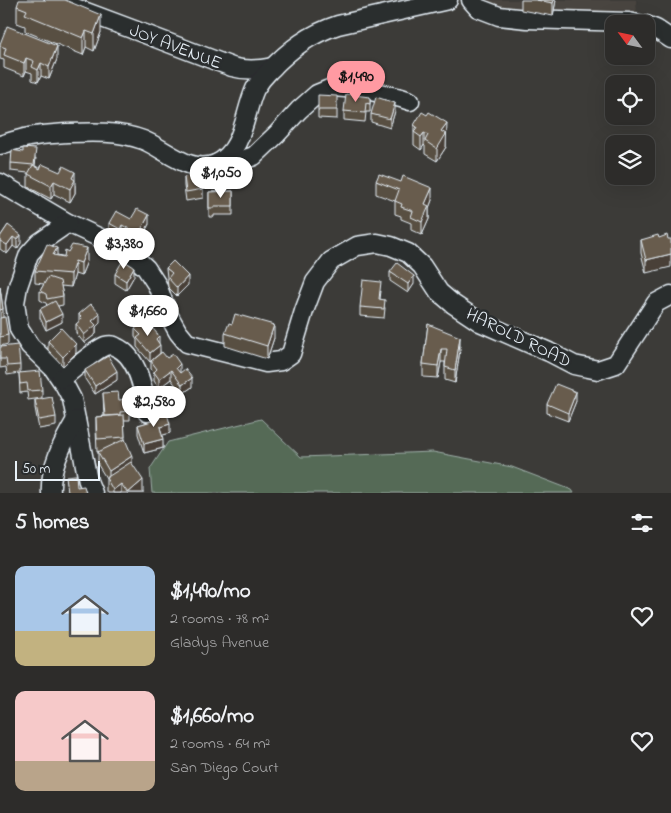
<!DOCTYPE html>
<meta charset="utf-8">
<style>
body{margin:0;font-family:"Indie Flower",sans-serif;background:#393836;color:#f1f3f6;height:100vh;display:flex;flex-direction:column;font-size:19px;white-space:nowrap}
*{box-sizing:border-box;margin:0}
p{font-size:16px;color:#a7a7a8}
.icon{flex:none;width:28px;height:28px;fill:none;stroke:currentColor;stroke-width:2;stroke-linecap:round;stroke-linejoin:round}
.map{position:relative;height:493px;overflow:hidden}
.sheet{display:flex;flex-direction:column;background:#2d2c2a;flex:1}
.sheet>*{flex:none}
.needle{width:32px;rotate:303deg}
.buttons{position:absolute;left:605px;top:15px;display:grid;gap:10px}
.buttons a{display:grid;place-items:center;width:50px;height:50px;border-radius:10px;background:#2d2c2a;box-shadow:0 5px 20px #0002,0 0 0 1px #484847;font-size:25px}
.scale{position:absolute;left:15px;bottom:12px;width:85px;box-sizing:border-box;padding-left:5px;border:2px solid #e8f1f8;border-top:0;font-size:14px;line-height:18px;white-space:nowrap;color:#e8f1f8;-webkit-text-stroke:4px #2a2d2e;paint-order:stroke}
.price{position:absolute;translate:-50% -42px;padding:0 11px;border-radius:18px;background:#fff;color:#222;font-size:16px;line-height:32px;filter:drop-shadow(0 1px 2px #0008)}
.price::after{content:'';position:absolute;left:50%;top:30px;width:15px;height:11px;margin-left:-8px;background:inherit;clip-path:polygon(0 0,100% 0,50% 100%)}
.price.selected{background:#ff9aa2;color:#111}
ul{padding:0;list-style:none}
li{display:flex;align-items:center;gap:15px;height:125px;padding:0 15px}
li span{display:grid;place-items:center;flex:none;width:140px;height:100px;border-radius:10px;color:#555}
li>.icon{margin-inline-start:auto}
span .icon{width:60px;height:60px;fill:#fffc;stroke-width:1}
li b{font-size:21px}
h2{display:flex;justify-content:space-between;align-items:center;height:60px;padding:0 15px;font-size:21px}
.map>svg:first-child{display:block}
</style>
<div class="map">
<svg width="671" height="493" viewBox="0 0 671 493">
<rect width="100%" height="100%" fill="#3c3b38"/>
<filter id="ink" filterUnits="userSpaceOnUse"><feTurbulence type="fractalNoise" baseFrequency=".02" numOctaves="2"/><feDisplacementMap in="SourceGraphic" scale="10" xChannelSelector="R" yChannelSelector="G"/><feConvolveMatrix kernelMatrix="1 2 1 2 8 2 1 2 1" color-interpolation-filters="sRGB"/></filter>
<g filter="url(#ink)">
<!-- built -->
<polygon fill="#49453f" points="488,0 636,0 637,16 513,13 490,3"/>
<!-- green -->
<polygon fill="#556b57" stroke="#9eaea8" points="261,419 301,457 433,452 512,467 572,490 574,493 152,493 150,469 168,442"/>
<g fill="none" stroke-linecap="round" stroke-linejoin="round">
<!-- minor casing -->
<g stroke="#e8f1f8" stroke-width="21">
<g id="minor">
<path d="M54,0L145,34L232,67C246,71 259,70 273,67"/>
<polyline points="471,0 478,8 499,16 527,19 629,22 639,24"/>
<polyline points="646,25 656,29 671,39"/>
<path d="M0,145C10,142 19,139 29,137C42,134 55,134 67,133C92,132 119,131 143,140C166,149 190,175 216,164C244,151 244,113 255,89C259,82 264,76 269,71C290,49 310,34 338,25L448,0"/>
<polyline points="216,164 237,162 254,156 277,134 299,110 317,94 334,87 367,90 401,98 410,101"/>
<polyline points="0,183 68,223 124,249 132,255 146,268 157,285 168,314 178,332 187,343 266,363 281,361 291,354 304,311 315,282 331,261 357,246 377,243 391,246 408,253 422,266 439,292 453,304 480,322 549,352 574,365 598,370 616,364 656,303 671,295"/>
<polyline points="68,223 39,243 29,254 18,286 15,303 19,329 30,346 53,368 64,384 72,399 88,481 93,493"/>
<path d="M61,379C72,371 93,351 105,346C109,345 113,345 116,347C138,356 144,391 147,412"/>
<path d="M51,493C49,468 64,440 76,420"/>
</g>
</g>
<!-- minor -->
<use href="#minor" stroke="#2a2d2e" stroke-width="18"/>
</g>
<!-- wall -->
<g fill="#594f43" stroke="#e8f1f8">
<polygon points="521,0 556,0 553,16 521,10"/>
<polygon points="17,6 101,32 94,51 86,47 83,55 25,31 25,26 17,23"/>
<polygon points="0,44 57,59 49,79 41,76 38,82 32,80 32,73 26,71 24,76 4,68 4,60 0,59"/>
<polygon points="370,97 370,112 366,112 365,122 344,120 344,111"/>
<polygon points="337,105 337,119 318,118 318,110"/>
<polygon points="395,111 390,128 371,122 371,114"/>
<polygon points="414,125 447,136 446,137 446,147 437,161 425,154 425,146 424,145 421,150 414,145"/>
<polygon points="36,158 35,166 75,185 75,193 70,202 54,194 51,199 28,187 28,173 11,171 11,163"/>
<polygon points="184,177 203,189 203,198 186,201 184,186"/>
<polygon points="376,181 432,200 429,208 429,219 422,235 411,230 411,223 401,219 401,216 395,214 395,201 376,194"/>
<polygon points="233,191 233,215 214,215 214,217 209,217 209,192"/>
<polygon points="131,219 149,224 139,243 122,234 120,238 109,232 109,223"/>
<polygon points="8,225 21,243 17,249 13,246 7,254 0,249 0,237"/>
<polygon points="659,238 646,273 641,253 641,240"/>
<polygon points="57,255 87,261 81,276 75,274 71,287 61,286 63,296 63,305 58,306 62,322 46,330 40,318 40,309 47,306 46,303 40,300 40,291 44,284 35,283 35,271"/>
<polygon points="166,268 188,285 177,296 168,287"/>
<polygon points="390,272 414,284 408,293 390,281"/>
<polygon points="115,274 134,276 126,290 115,283"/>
<polygon points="0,287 3,309 3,317 8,335 8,344 0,346"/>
<polygon points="381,291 380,299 385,308 384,318 360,316 360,307"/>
<polygon points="79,314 100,323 96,327 96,334 84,343 76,333 76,324 79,322"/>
<polygon points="428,324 460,350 455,383 445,380 445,362 441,362 438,378 423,377 423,364"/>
<polygon points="135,329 159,344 160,353 167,358 192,387 182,394 171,379 159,388 154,381 154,373 151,369 151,361 150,362 137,347 137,340 135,337"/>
<polygon points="225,333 274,338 267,359 225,346"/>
<polygon points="48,341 76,353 63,366 48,350"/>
<polygon points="0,347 20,365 20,372 42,390 42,398 28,400 27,392 20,393 19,373 7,375 6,367 0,368"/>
<polygon points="85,370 117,380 95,394 85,379"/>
<polygon points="103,393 119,400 130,411 130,420 124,420 125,439 132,464 143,493 107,493 106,491 106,478 98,465 98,452 99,451 97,452 96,429 96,417 104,416"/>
<polygon points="35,400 56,417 56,426 39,429 35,408"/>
<polygon points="576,401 568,421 547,413 547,404"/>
<polygon points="157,413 170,433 162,435 163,448 144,453 138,434 138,425 157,420"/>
</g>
<!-- shaded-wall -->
<g fill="#484037" stroke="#e8f1f8">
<polygon points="554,0 556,0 553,16 553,3"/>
<polygon points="101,15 101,32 94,51 94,34"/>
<polygon points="86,31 86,47 83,55 83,38"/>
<polygon points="57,46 57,59 49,79 49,67"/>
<polygon points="26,58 26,71 24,76 24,63"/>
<polygon points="41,63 41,76 38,82 38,70"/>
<polygon points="395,103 395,111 390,128 390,119"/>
<polygon points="447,123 446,147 437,161 437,149 441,131"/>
<polygon points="424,133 424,145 421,150 421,137"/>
<polygon points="75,172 75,193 70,202 70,189 72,178"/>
<polygon points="54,181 54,194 51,199 51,186"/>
<polygon points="432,188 432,200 429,208 429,219 422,235 422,222 425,204"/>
<polygon points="149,215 149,224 139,243 139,234"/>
<polygon points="122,225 122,234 120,238 120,229"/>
<polygon points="21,235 21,243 17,249 17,240"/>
<polygon points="13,237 13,246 7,254 7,245"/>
<polygon points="57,248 57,261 53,255"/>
<polygon points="87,248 87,261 81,276 81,263"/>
<polygon points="671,254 671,267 646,273 646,260"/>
<polygon points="75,261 75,274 71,287 71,274"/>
<polygon points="134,267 134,276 126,290 126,281"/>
<polygon points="188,276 188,285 177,296 177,288"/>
<polygon points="414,276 414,284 408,293 408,284"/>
<polygon points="62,314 62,322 46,330 46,322"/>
<polygon points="100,314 100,323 96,327 96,334 84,343 84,335 92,321"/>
<polygon points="274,325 274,338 267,359 267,346"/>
<polygon points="159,336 159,345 156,339"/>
<polygon points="460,337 460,350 455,383 455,370"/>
<polygon points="76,344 76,353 63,366 63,357"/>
<polygon points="160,345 160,353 150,362 150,353"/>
<polygon points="441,349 441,362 438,378 438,366"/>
<polygon points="180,364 180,373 176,376 176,368"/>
<polygon points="171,370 171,379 159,388 159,379"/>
<polygon points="117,371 117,380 95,394 95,386"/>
<polygon points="192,378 192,387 182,394 182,385"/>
<polygon points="576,392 576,401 568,421 568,413"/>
<polygon points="170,424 170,433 160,436 160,427"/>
<polygon points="163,439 163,448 144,453 144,444"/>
<polygon points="132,456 132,469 109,484 109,471"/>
<polygon points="143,480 143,493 128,493"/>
<polygon points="121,484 121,493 113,493 113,490"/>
</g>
<!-- building -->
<g fill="#675c4e" stroke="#e8f1f8">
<polygon points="19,0 65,0 101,15 94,34 86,31 83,38 25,14 27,10 17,6"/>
<polygon points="536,0 554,0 553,3"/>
<polygon points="7,26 57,46 49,67 41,63 38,70 32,67 34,61 26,58 24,63 4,55 6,48 0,46 0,44"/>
<polygon points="346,94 370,97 370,104 366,103 365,113 344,111"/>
<polygon points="318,95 337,96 337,110 318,110"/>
<polygon points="376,97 395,103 390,119 371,114"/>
<polygon points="422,112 427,115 429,112 447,123 441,131 446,134 437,149 425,141 428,135 424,133 421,137 414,132 417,127 414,125"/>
<polygon points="23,148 36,149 34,165 11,163 12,150 23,152"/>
<polygon points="42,164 60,172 63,166 75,172 72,178 75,180 70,189 54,181 51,186 28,174 33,165 40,169"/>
<polygon points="200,174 203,189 186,192 184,177"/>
<polygon points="379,174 401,182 403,176 432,188 425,204 429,206 422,222 411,217 413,211 401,207 402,204 395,201 399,190 376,181"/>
<polygon points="233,191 233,206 214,206 214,208 209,208 209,192"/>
<polygon points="137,209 149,215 139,234 122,225 120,229 109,223 116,211 131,219"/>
<polygon points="8,225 21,235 17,240 13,237 7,245 0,241 0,237"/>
<polygon points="658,235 659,238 667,235 668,239 671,239 671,254 646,260 641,240"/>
<polygon points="47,244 57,248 53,255 64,257 65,250 68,252 72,245 87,248 81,263 75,261 71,274 35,271"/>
<polygon points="123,260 134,267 126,281 115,274"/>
<polygon points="173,261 188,276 177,288 168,278 172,273 166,268"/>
<polygon points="397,263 414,276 408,284 390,272"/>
<polygon points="48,277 60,281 63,296 47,299 46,294 40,291"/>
<polygon points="363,280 381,282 379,299 385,300 384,309 360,307"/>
<polygon points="0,287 3,309 0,310"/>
<polygon points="55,301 62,314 46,322 40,309"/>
<polygon points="91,304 100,314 92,321 96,325 84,335 76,324 82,319 79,314"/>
<polygon points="235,314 274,325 267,346 225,333 229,323 232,324"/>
<polygon points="5,317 8,335 0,337 0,318"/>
<polygon points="146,320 159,336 156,339 160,345 150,353 137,338 141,335 135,329"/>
<polygon points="428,324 460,337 455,370 445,367 447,349 441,349 438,366 423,364"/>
<polygon points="61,328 76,344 63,357 48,341"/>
<polygon points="18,345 20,365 7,366 6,359 0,359 0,347"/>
<polygon points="162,352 167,358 173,354 180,364 176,368 180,373 185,369 192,378 182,385 171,370 159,379 154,372 157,369 151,361"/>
<polygon points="108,356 117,371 95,386 85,370"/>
<polygon points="40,371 42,390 28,391 27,383 20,384 19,373"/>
<polygon points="556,384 576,392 568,413 547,404"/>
<polygon points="118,392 119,400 128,399 130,411 120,412 120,415 105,416 103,393"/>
<polygon points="52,397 56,417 39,420 35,400"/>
<polygon points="166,410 170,424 160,427 163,439 144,444 138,425 159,419 157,413"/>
<polygon points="124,415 125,437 97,439 96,417"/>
<polygon points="125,439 132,456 109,471 98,452"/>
<polygon points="131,462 143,480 128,493 121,484 113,490 106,478"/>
<polygon points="76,475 77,487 84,486 86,493 68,493 66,476"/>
</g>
</g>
<g text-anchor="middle" stroke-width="5" stroke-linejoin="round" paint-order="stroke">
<!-- street labels -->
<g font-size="18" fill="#e8f1f8" stroke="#2a2d2e">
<text transform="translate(176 46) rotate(21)" y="6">JOY AVENUE</text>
<text transform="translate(519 337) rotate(26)" y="6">HAROLD ROAD</text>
</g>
</g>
</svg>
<div class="buttons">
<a><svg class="needle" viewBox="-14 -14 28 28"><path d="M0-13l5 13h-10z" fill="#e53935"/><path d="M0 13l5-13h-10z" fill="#a7a7a8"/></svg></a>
<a><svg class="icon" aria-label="locate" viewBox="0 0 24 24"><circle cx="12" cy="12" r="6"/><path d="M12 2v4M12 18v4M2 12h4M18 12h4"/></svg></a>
<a><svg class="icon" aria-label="layers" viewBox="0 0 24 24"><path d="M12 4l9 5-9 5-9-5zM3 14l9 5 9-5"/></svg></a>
</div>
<div class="scale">50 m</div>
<b class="price selected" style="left:356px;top:103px">$1,490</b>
<b class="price" style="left:221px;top:199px">$1,050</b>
<b class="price" style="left:124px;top:270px">$3,380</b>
<b class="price" style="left:148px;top:337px">$1,660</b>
<b class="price" style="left:154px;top:428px">$2,580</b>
</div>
<section class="sheet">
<h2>5 homes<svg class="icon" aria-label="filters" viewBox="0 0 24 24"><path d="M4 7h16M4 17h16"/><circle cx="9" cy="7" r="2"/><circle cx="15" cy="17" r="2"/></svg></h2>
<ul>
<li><span style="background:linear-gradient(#a9c7e8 65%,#c2b280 0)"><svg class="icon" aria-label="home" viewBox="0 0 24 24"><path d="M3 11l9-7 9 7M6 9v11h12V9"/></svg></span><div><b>$1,490/mo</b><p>2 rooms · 78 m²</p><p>Gladys Avenue</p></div><svg class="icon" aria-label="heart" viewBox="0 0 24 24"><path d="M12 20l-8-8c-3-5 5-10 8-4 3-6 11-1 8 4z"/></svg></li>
<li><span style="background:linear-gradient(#f6c9c9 70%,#b9a48a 0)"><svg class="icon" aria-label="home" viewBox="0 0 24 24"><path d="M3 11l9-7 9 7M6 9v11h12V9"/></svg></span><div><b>$1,660/mo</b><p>2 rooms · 64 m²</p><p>San Diego Court</p></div><svg class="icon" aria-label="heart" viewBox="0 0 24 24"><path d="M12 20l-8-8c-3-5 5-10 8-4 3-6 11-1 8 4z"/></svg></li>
</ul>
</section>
